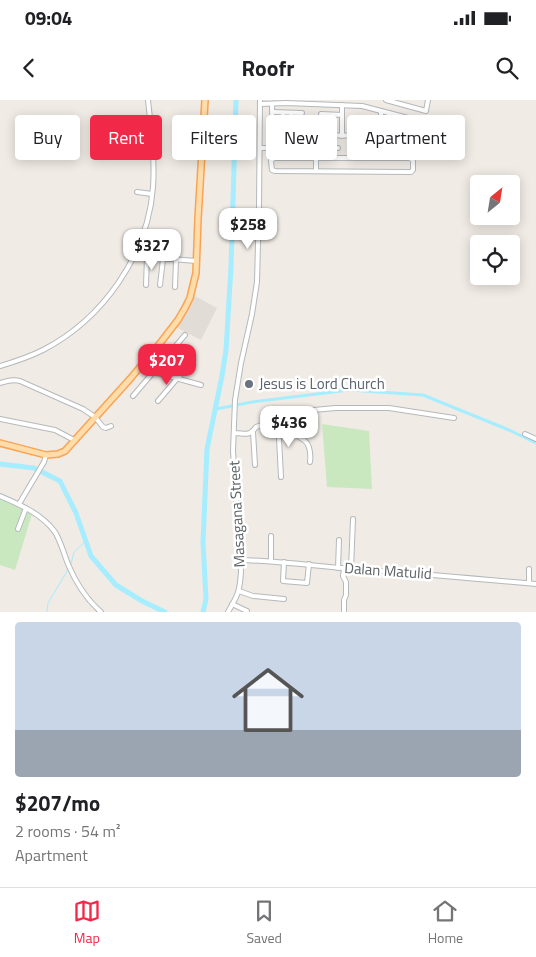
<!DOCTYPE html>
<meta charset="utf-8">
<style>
body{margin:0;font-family:"Titillium Web",sans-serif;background:#f2f2f2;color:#202124;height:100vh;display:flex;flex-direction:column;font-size:19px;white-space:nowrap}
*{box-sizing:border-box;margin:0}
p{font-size:16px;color:#757577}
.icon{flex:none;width:28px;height:28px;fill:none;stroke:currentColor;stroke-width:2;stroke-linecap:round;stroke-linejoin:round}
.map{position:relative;height:512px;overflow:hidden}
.sheet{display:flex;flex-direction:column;background:#fff;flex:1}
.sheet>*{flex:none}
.top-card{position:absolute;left:15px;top:15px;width:506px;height:45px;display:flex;gap:10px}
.needle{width:32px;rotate:30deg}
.fabs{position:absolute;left:470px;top:75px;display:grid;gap:10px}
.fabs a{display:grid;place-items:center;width:50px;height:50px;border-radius:5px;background:#fff;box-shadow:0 2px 12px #0003;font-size:25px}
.price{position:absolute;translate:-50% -42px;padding:0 11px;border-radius:10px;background:#fff;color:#222;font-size:16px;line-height:32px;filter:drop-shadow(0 1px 2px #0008)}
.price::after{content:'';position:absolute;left:50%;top:30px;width:15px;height:11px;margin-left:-8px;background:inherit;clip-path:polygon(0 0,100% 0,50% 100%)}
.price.on{background:#f22849;color:#fff}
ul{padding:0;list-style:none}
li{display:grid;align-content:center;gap:10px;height:265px;padding:0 15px}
li span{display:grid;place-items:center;height:155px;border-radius:5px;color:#555}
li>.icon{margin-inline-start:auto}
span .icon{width:90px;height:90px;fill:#fffc;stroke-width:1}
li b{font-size:21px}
.tag{padding:0 18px;border-radius:5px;background:#fff;box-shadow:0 2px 12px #0003;font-size:18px;line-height:45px}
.tag.on{background:#f22849;color:#fff}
.status{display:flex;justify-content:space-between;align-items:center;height:35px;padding:0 25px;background:#fff;direction:ltr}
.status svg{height:14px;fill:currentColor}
header{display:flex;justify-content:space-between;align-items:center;height:65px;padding:0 15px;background:#fff;font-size:22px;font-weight:700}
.dock{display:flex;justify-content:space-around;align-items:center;height:70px;border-top:1px solid #e0e0e0;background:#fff;font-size:14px;color:#757577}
.dock a{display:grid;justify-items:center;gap:2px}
.dock .on{color:#f22849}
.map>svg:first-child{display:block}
</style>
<div class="status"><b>09:04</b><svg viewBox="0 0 49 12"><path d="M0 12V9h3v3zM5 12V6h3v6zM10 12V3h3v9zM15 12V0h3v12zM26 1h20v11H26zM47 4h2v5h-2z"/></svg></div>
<header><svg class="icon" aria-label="back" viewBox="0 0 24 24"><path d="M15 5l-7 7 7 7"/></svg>Roofr<svg class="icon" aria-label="search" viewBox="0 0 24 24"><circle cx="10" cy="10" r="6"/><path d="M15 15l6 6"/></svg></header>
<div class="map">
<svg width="536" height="512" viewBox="0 0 536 512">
<rect width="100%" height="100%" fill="#f0ebe5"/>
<!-- education -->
<polygon fill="#e2dcd6" points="193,195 217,208 201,240 176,227"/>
<!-- green -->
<g fill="#cae8c0">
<polygon points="322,324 369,331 372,389 327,387"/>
<polygon points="0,399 15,404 32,414 15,470 0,465"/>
</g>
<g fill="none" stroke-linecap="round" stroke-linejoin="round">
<!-- stream -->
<g stroke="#a5edff" stroke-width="1">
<polyline points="71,464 74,452 86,441"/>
<polyline points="47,512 48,503 66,473 68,468"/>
</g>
<!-- canal -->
<polyline stroke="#a5edff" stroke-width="3" points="216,309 252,302 349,290 423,295 509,330 536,343"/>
<!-- river -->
<g stroke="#a5edff" stroke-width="5">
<polyline points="0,364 34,368 60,381 76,413 91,456 116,485 142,501 165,512"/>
<polyline points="203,512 206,499 203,442 207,349 222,276 226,250 231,167 236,0"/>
</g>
<!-- minor casing -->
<g stroke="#b5b9bc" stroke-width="6">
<g id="minor">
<polyline points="386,0 426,11 428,0"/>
<polyline points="260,4 286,3 362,6 431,24 433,27"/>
<polyline points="272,4 273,48"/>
<polyline points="342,5 342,36"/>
<polyline points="272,12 302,13"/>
<polyline points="283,13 283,35"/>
<polyline points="291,13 291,35"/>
<polyline points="389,13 391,24 391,36"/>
<polyline points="321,14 342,15"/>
<polyline points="273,35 413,36"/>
<polyline points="381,36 381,11"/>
<polyline points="410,36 410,25 412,19"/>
<polyline points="260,48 338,48"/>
<polygon points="274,58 409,58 412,59 413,61 413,70 411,72 275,71 272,70 271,61"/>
<polyline points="316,71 316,58"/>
<polyline points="137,92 152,94"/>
<polyline points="136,154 147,157 196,161"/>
<polyline points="146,185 147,157"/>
<polyline points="160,185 163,159"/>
<polyline points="175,187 176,160"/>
<path d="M0,266C14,262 29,257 43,250C103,219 148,155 153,87C155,58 151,29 148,0"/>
<polyline points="139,268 201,285"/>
<path d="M0,283C7,281 13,279 20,281L83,309L95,317L103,327L106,328L111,326"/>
<polyline points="133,296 185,235"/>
<polyline points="158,301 193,260"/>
<path d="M292,316L291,323L296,327L298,336C300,338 303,339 305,341C310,345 311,356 310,362"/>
<polyline points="0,319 55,330 74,340"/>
<polyline points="278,319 281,377"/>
<polyline points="253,332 255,365"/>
<path d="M234,333C245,333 249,337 256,327L278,319L314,310L335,308H389L454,318"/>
<polyline points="525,334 536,339"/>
<path d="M0,396C19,404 42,414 55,432C61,442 64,454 68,464C76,483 86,499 101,512"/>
<polyline points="19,404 44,362 46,355"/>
<polyline points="18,429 26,408"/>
<path d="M240,460C274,461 308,465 342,468C407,473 471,478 536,484"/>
<polyline points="271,461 271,436"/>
<polyline points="284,462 283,481 307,483 309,464"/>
<polyline points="338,468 339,440"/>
<polyline points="344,468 343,476 346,482 346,495 344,500 344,512"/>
<polyline points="351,469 353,419"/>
<polyline points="529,469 529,483"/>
<polyline points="239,491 253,496 284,499"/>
<polyline points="232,504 247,511"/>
<path d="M228,512C238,495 240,491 241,471L233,351L235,300L241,263L252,214L257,182L259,106L260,0"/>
</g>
</g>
<!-- major casing -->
<g stroke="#f9a455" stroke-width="8">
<polyline id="major" points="0,343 46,355 58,354 65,351 130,279 161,242 178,220 185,208 190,198 196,173 198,119 205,0"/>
</g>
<!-- minor -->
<use href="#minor" stroke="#fff" stroke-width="4"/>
<!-- major -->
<use href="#major" stroke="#fda" stroke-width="5"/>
</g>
<!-- markers -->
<circle fill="#6b7280" stroke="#fff" stroke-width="2" cx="249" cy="284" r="5"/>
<g text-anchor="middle" stroke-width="5" stroke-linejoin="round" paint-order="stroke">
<!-- worship labels -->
<g font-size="15" fill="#5b616d" stroke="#fff" text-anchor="start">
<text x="259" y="289">Jesus is Lord Church</text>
</g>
<!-- street labels -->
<g font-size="15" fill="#5c6366" stroke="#fff">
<text transform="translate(237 414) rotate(-93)" y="5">Masagana Street</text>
<text transform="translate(388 471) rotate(4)" y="5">Dalan Matulid</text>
</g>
</g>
</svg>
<div class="fabs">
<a><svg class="needle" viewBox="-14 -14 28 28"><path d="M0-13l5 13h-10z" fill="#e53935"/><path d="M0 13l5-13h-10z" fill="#757577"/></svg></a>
<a><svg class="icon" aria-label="locate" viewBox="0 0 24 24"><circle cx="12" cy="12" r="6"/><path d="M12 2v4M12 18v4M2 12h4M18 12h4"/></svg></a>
</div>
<b class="price" style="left:248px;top:150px">$258</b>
<b class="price" style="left:152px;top:171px">$327</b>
<b class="price on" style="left:167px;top:286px">$207</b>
<b class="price" style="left:289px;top:348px">$436</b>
<div class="top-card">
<a class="tag">Buy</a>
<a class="tag on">Rent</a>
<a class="tag">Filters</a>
<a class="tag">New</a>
<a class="tag">Apartment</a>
</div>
</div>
<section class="sheet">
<ul>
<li><span style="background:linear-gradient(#c9d6e8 70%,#9aa5b1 0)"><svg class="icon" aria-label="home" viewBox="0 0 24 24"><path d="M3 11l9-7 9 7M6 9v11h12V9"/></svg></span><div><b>$207/mo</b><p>2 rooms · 54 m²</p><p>Apartment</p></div></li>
</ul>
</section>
<nav class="dock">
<a class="on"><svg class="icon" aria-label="map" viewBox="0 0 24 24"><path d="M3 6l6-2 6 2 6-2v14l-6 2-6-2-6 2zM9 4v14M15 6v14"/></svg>Map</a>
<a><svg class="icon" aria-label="saved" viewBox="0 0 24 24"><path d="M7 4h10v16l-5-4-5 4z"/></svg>Saved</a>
<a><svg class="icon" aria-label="home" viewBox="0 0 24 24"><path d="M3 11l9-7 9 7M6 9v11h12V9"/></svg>Home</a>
</nav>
